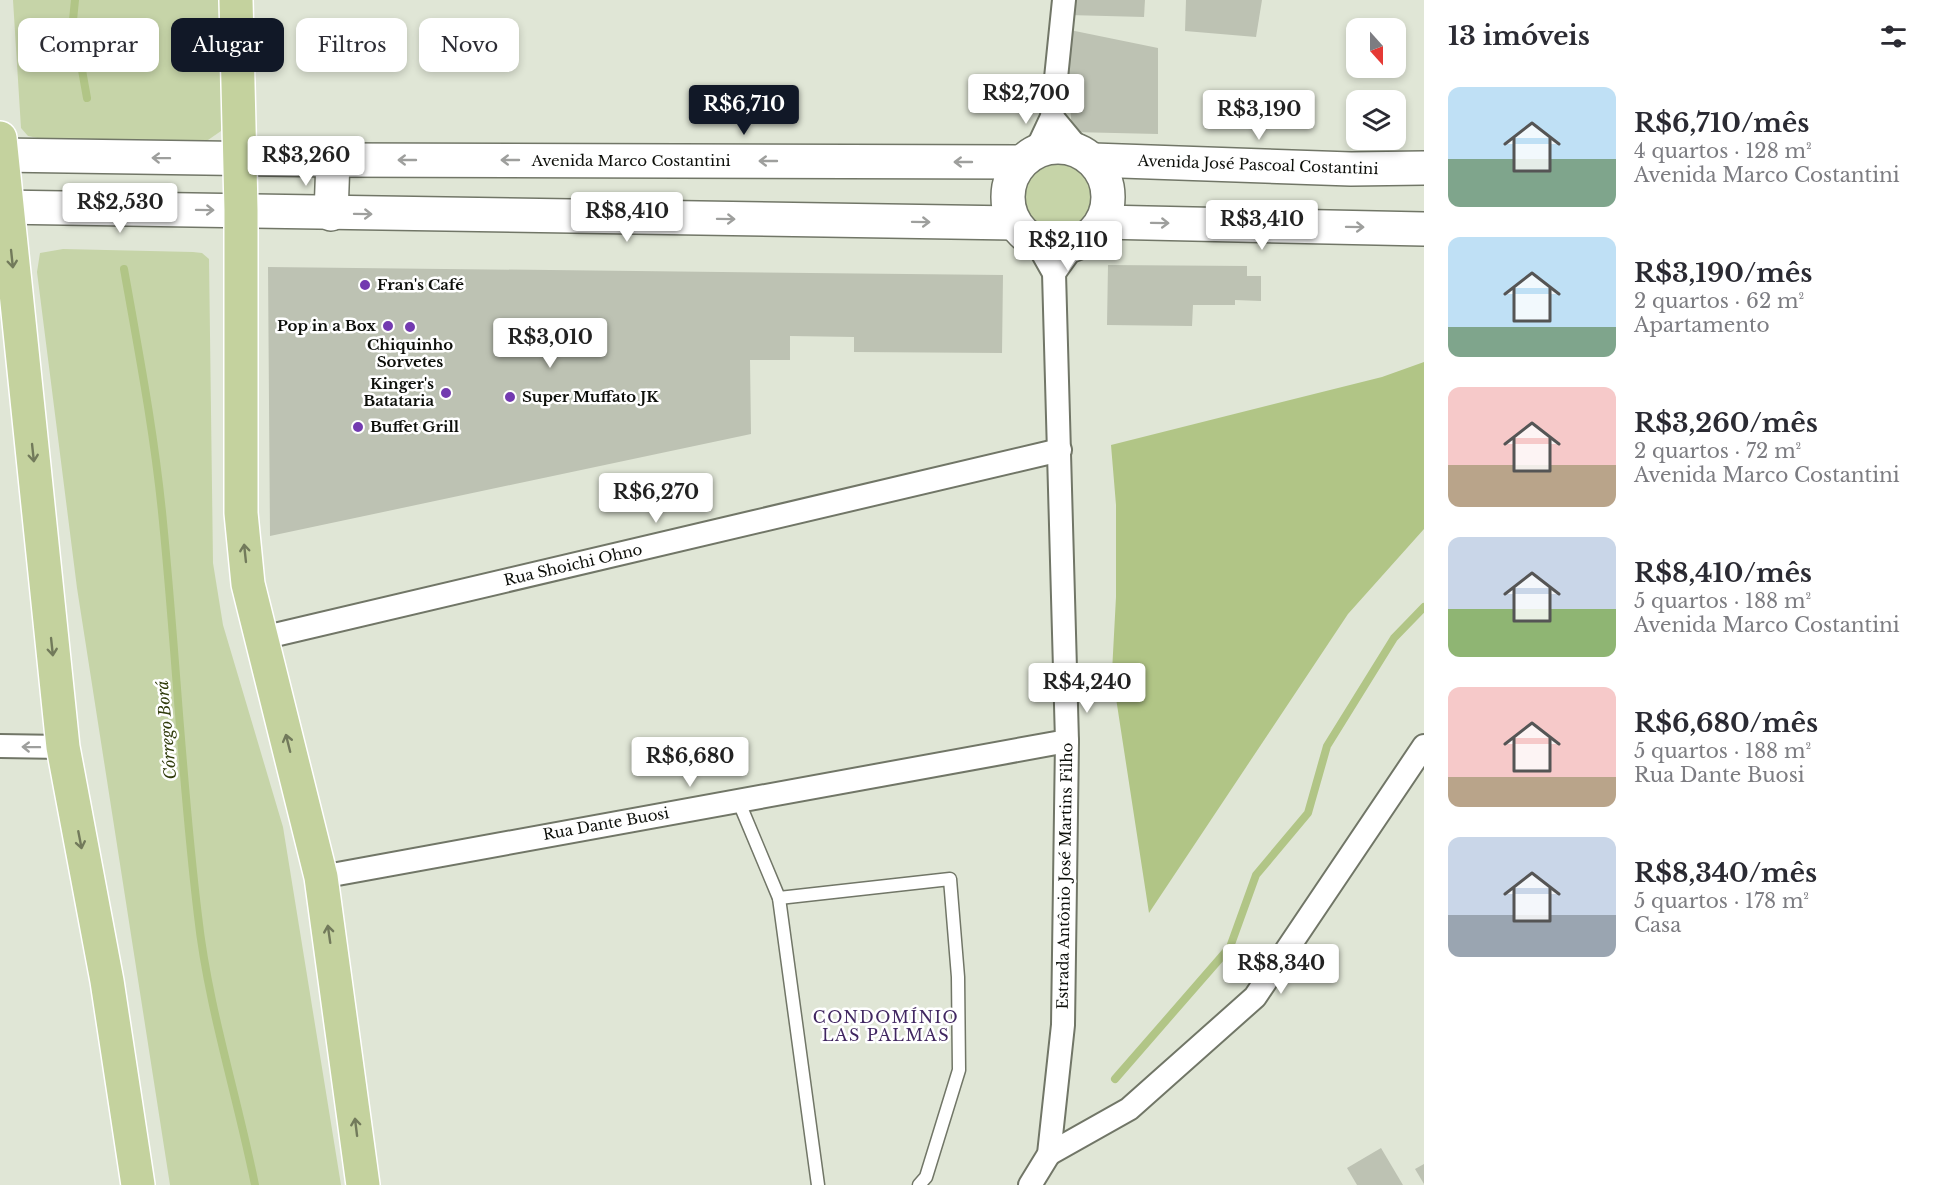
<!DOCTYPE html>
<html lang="pt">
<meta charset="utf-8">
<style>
body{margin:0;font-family:"Libre Baskerville",serif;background:#f7f7f7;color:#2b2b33;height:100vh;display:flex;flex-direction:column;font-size:22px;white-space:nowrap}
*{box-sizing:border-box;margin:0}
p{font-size:20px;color:#7c7c81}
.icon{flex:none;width:33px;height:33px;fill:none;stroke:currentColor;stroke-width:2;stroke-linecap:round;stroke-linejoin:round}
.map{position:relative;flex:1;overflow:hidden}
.drawer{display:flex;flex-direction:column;background:#fff;width:510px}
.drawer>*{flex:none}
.hud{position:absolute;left:18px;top:18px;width:570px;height:54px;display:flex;gap:12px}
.needle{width:39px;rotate:159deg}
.fabs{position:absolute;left:1346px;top:18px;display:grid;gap:12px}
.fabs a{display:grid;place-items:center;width:60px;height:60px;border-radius:12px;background:#fff;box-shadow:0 3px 9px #0003;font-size:30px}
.price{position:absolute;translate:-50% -51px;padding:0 14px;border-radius:6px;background:#fff;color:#222;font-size:20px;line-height:39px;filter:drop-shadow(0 2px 3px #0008)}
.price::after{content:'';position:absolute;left:50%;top:36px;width:18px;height:14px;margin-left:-9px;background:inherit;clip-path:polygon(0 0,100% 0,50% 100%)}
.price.current{background:#111827;color:#fff}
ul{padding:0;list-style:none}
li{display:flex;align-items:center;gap:18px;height:150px;padding:0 24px}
li span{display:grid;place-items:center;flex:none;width:168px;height:120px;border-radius:12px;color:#555}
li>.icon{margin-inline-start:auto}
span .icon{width:72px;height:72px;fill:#fffc;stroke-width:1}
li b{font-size:26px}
h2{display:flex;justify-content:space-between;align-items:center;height:72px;padding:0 24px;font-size:26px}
.pill{padding:0 21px;border-radius:12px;background:#fff;box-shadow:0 3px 9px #0003;font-size:21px;line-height:54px}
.pill.current{background:#111827;color:#fff}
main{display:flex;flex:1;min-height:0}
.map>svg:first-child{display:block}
</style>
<main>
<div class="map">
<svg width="1424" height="1185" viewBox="0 0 1424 1185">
<rect width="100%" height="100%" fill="#e0e6d6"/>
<!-- green -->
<g fill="#c6d4a8">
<polygon points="13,0 221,0 221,131 208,140 198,141 42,139 28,136 21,128"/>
<circle cx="1059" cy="196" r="36"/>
<polygon points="63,249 193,252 202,253 209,259 213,563 223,625 283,827 341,1185 170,1185 77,588 37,272 40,253"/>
</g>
<!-- water -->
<polygon fill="#b1c586" points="1424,362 1424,529 1348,614 1149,913 1112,672 1116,597 1116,505 1111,445 1382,377"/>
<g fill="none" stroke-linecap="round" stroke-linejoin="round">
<!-- stream -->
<g stroke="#b1c586" stroke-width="8">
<polyline points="75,0 73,20 87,98"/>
<path d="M124,269C139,353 155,437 163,522C176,653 182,785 198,916C208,1007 237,1095 255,1185"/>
<polyline points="1115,1079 1230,947 1256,875 1308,813 1327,746 1394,638 1424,607"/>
</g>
</g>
<!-- building -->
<g fill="#bdc2b3">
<polygon points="1069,0 1145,0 1144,17 1068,15"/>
<polygon points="1186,0 1262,0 1256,37 1185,31"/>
<polygon points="1065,29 1158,48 1158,134 1072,132"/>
<polygon points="1108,265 1247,266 1247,276 1261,276 1261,301 1235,300 1235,305 1193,305 1192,326 1107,325"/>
<polygon points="268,267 1003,275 1002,353 854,352 854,337 790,336 790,360 750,360 751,434 270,536"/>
<polygon points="1381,1148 1403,1185 1357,1185 1347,1168"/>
<polygon points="1424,1164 1424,1184 1415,1169"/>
</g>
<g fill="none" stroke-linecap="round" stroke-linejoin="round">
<!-- lane casing -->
<g stroke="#717667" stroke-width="15">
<g id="lane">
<polyline points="738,800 779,898 818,1185"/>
<polyline points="779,898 950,879 958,977 959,1070 926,1177 919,1185"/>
</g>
</g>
<!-- street casing -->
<g stroke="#717667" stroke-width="26">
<g id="street">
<polyline points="1052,117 1081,152"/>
<polyline points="1036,151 1052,117 1064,0"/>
<polyline points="1054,273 1074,245"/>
<polyline points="262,638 1060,450"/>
<polyline points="0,746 63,747"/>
<polyline points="321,877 1067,741"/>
<polyline points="1049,1154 1129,1109 1255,997 1424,746"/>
<polyline points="1030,1185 1049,1154 1063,1025 1067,741 1054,273 1037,243"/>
</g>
</g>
<!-- secondary casing -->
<g stroke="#717667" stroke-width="36">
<g id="secondary">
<circle cx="1058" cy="197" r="50"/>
<polyline points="0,155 333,160 1021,162"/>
<polyline points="1093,160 1351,169 1424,168"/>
<polyline points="0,207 1014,223"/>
<polyline points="331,214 333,160"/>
<polyline points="1102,222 1424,229"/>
</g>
</g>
<!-- primary casing -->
<g stroke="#fff" stroke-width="36">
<g id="primary">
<polyline points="236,0 241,210 241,513 248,584 321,877 363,1185"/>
<polyline points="0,138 63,747 107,981 138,1185"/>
</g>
</g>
<!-- lane -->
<use href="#lane" stroke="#fff" stroke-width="12"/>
<!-- street -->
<use href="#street" stroke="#fff" stroke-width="22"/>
<!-- secondary -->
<use href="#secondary" stroke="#fff" stroke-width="33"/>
<!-- primary -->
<use href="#primary" stroke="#c4d29e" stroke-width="33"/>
</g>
<!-- one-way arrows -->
<defs><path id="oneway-shaft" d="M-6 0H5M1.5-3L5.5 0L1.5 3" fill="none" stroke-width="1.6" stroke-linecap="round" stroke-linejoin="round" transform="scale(1.5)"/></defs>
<g stroke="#9e9f9d">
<use href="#oneway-shaft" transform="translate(161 158) rotate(-179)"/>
<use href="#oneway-shaft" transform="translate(407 160) rotate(-180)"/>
<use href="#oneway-shaft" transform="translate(510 160) rotate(-180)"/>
<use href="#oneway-shaft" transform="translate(768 161) rotate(-180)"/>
<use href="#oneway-shaft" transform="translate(963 162) rotate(-180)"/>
<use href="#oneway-shaft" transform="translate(205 210) rotate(1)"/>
<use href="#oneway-shaft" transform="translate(363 214) rotate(1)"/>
<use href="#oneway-shaft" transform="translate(726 219) rotate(1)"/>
<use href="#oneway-shaft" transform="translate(921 222) rotate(1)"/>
<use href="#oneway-shaft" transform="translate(1160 223) rotate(1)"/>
<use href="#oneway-shaft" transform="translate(1355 227) rotate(1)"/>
<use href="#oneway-shaft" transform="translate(31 747) rotate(-179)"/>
</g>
<g stroke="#727a5b">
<use href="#oneway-shaft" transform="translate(12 259) rotate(84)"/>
<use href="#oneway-shaft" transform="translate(33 453) rotate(84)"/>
<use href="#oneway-shaft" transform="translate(245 553) rotate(-96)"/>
<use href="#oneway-shaft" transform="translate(52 647) rotate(84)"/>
<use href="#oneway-shaft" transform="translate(288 743) rotate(-104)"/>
<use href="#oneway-shaft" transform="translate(80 840) rotate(79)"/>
<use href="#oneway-shaft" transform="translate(329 934) rotate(-98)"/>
<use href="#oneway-shaft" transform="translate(356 1127) rotate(-97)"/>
</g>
<!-- markers -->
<g fill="#733ab0" stroke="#fff" stroke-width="2">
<circle cx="365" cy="285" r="6"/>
<circle cx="388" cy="326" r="6"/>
<circle cx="410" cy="327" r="6"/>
<circle cx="446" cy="393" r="6"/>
<circle cx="510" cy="397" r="6"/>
<circle cx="358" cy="427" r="6"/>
</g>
<g text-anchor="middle" stroke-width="5" stroke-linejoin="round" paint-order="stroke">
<!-- street labels -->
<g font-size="15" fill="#0d0f0a" stroke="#fff">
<text x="631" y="166">Avenida Marco Costantini</text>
<text transform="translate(1258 165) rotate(2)" y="5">Avenida José Pascoal Costantini</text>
<text transform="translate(573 565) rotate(-13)" y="5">Rua Shoichi Ohno</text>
<text transform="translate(606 824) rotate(-10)" y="5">Rua Dante Buosi</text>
<text transform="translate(1065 876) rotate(-89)" y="5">Estrada Antônio José Martins Filho</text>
</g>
<!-- poi labels -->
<g font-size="15" font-weight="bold" fill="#0d0f0a" stroke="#fff" text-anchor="start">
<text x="377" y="290">Fran's Café</text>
<text x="376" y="331" text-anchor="end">Pop in a Box</text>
<text x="410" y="350" text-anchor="middle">Chiquinho<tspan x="410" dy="17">Sorvetes</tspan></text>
<text x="434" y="389" text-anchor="end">Kinger's<tspan x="434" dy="17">Batataria</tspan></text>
<text x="522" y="402">Super Muffato JK</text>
<text x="370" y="432">Buffet Grill</text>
</g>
<!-- water labels -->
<g font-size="16" font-style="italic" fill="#303b0b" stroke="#fff">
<text transform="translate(166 730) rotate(-95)" y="6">Córrego Borá</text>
</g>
<!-- neighbourhood labels -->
<g font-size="16" letter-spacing="1.5" fill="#412761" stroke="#fff">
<text x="886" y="1023">CONDOMÍNIO<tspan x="886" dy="18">LAS PALMAS</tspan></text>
</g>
</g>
</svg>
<div class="fabs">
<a><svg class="needle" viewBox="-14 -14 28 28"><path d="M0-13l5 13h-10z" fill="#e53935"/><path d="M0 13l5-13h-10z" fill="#7c7c81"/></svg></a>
<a><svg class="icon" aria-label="layers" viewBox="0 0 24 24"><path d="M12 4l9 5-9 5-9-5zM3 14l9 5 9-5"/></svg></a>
</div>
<b class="price" style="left:1026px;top:125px">R$2,700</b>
<b class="price current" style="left:744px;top:136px">R$6,710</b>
<b class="price" style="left:1259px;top:141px">R$3,190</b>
<b class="price" style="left:306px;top:187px">R$3,260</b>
<b class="price" style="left:120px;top:234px">R$2,530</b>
<b class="price" style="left:627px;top:243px">R$8,410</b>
<b class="price" style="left:1262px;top:251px">R$3,410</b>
<b class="price" style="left:1068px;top:272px">R$2,110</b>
<b class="price" style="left:550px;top:369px">R$3,010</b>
<b class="price" style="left:656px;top:524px">R$6,270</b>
<b class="price" style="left:1087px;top:714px">R$4,240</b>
<b class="price" style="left:690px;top:788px">R$6,680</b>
<b class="price" style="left:1281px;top:995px">R$8,340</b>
<div class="hud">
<a class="pill">Comprar</a>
<a class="pill current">Alugar</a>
<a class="pill">Filtros</a>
<a class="pill">Novo</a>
</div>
</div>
<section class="drawer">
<h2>13 imóveis<svg class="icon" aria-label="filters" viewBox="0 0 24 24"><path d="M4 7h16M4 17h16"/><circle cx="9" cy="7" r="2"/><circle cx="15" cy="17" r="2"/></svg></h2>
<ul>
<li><span style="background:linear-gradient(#bfe0f5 60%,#7fa58c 0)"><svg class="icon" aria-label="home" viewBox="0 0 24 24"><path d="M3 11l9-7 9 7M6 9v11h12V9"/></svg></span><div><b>R$6,710/mês</b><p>4 quartos · 128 m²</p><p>Avenida Marco Costantini</p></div></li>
<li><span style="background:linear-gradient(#bfe0f5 75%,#7fa58c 0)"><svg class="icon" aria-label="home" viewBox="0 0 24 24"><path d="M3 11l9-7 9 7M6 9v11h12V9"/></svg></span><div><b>R$3,190/mês</b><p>2 quartos · 62 m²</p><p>Apartamento</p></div></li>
<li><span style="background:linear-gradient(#f6c9c9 65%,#b9a48a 0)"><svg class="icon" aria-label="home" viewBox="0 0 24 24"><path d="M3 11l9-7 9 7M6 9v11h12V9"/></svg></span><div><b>R$3,260/mês</b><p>2 quartos · 72 m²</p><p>Avenida Marco Costantini</p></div></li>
<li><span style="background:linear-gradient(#c9d6e8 60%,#8fb573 0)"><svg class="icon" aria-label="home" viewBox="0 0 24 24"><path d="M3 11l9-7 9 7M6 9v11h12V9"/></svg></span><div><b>R$8,410/mês</b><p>5 quartos · 188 m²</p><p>Avenida Marco Costantini</p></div></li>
<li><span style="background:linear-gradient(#f6c9c9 75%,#b9a48a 0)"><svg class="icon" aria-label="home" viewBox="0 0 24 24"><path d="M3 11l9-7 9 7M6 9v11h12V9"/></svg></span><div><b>R$6,680/mês</b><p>5 quartos · 188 m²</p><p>Rua Dante Buosi</p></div></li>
<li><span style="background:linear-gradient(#c9d6e8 65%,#9aa5b1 0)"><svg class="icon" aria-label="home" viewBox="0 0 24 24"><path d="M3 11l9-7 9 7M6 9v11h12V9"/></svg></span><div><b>R$8,340/mês</b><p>5 quartos · 178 m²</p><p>Casa</p></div></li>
</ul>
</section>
</main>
